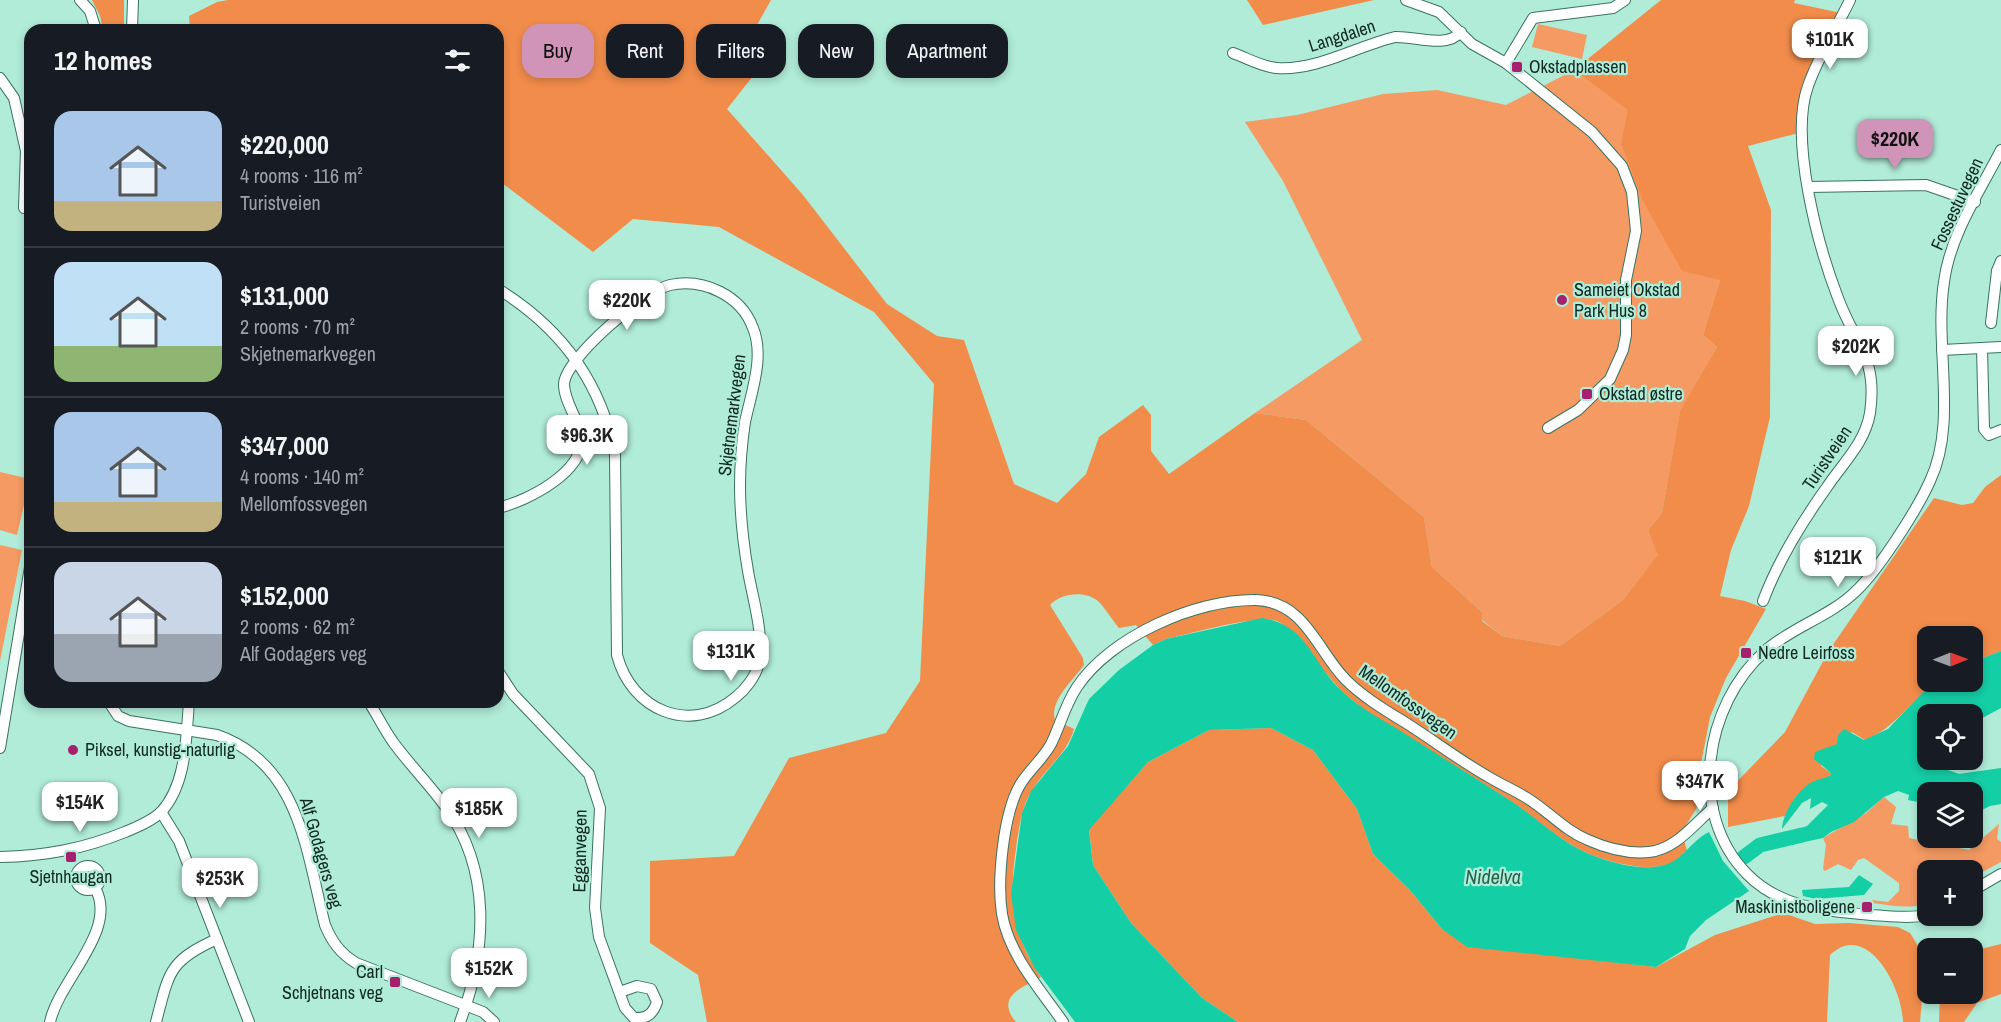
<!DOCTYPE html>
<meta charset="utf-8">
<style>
body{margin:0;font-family:"Archivo Narrow",sans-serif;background:#242831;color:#f1f3f6;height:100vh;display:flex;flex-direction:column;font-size:22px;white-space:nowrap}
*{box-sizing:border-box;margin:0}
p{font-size:20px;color:#9ea1a6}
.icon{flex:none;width:33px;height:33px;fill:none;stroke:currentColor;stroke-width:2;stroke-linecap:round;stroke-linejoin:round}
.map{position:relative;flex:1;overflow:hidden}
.sheet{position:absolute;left:24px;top:24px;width:480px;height:684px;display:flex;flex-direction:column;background:#171b24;border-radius:18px;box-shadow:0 3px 9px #0003}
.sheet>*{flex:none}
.top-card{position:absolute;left:522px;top:24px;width:570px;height:54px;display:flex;gap:12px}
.needle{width:39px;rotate:89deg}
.buttons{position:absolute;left:1917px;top:626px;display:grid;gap:12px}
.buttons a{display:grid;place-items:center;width:66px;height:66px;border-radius:12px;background:#171b24;box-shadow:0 3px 9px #0003;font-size:30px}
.price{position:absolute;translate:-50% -51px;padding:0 14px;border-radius:12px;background:#fff;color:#222;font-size:20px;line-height:39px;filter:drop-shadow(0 2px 3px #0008)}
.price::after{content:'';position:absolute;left:50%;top:36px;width:18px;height:14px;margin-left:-9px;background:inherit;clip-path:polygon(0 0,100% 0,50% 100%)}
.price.current{background:#cf94b8;color:#111}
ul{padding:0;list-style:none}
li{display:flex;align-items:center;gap:18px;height:150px;padding:0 30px}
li+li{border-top:2px solid #363941}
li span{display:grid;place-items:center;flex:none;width:168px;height:120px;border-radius:18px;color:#555}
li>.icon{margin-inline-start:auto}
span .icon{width:72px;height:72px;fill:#fffc;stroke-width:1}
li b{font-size:26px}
h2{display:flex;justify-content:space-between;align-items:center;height:72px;padding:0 30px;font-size:26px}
.chip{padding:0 21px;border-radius:18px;background:#171b24;box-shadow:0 3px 9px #0003;font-size:21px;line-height:54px}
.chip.current{background:#cf94b8;color:#111}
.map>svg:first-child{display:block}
</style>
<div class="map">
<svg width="2001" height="1022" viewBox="0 0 2001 1022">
<rect width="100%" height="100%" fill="#b0ecd7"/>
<!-- green -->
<g fill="#f49a62">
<polygon points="1538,24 1587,35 1582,59 1532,47"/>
<polygon points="1574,70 1629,110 1621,143 1720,280 1703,335 1717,347 1680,412 1662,513 1648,530 1659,555 1623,600 1560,646 1502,636 1482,620 1482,612 1432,567 1424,517 1306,420 1255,413 1362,340 1283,181 1245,122 1297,115 1383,94 1437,90 1506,105"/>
<polygon points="0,472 30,479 17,535 0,530"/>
<polygon points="0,545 22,550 0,661"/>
<path d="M1884,797L1896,807L1891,824L1908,826L1909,838L1969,850L1999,824L1997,839L2001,842V862L1973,877L1972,870H1928L1927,903C1909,910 1890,905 1872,903V900L1888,902L1899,891V883L1864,858L1858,860L1851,870L1838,864L1825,871L1823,869L1826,845L1823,838L1866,813Z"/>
</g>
<!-- forest -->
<g fill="#f18c4b">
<polygon points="92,0 124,0 124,30 103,30 100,16"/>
<path d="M228,0H771L739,57L753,76L727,109L803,195L887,304L937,336L964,340L1014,484L1057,503L1086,474L1099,437L1143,405L1151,415V451L1169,474L1255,413L1306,420L1424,517L1432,567L1482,612V621L1502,636L1560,646L1623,600L1658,555L1648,530L1662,513L1680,411L1717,347L1703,335L1720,280L1682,271L1642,199L1621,143L1628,110L1574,70L1661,0H1795L1794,3L1846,14L1820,65L1799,133L1748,146L1771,210L1770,417L1749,506L1731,550L1720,596L1745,601L1766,609L1726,678L1710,717L1700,769L1728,791L1785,732L1828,652L1934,498L1962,505L1973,503L1985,487L2001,475V651L1973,662L1972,636H1928V681H1939C1910,700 1896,728 1865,740L1852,732L1833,748L1821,750V766L1830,772L1831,775L1795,798L1785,816L1728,827V791L1701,793L1696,809L1682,832L1687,851C1670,880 1608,863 1585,852C1555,838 1533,815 1506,798C1454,764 1392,734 1345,694C1329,680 1293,627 1277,621C1257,614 1190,634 1166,639L1153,645L1136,625L1119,628C1112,620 1106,609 1099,602C1086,590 1061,593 1050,605L1083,658L1084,665C1074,679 1049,701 1055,720L1074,729C1067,754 1046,768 1033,789C1022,805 1020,823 1017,841C1009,897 1009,929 1041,977C1024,987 994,996 1016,1022H707L698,975L650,943V861L734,856L789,758L886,733L920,681L934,384L874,312L719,227L633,219L593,252L498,180V30H190L189,16L217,2Z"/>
<polygon points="1247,0 1374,0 1263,25"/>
<path d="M1271,728L1313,750L1357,809L1373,854L1410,890L1442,929L1587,959L1656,967L1715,935L1777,915H1789L1815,924L1849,923L1898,927L1910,933L1920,949L1923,988L1920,1022H1903C1903,990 1868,919 1830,955L1827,1022H1238L1202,998L1131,923L1093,865L1089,829L1148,762L1209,730Z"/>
<polygon points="2001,944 2001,994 1977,1003 1964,1022 1939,1022 1940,993 1972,993 1973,951"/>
</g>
<!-- water -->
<g fill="#14cea5">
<path d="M1262,618C1309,625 1312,665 1343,692C1359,707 1377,717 1396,728C1433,752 1471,775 1508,799C1535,816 1557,840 1587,853C1606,861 1632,869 1653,867C1683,865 1686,844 1709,832L1723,861L1749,891L1706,920L1690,936L1685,949L1656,967L1467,947L1442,929L1410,890L1373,854L1357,809L1313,750L1271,728L1209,730L1148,762L1089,830L1093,865L1131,923L1202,998L1238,1022H1075L1034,967L1016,930L1011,894L1022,813L1031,791L1068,746L1089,699L1119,670L1153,645L1166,639Z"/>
<path d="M2001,651V708L1973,723L1972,714H1928L1929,763L1959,774L2001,768V804L1990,806L1974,814L1972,792H1928L1927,804L1908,800L1909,795L1898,791L1884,797L1854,822L1831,832L1823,838L1791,845L1784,840L1793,831L1807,826L1828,805L1822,802L1810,809L1811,798L1802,803L1782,829C1783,813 1796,793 1809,784C1816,779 1824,779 1831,775L1830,772L1814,759L1815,752L1837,744L1838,735L1844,729L1864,740L1888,729L1925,690L1939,681H1972L1973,662Z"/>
<polygon points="1859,875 1873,884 1864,895 1816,899 1803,896 1802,890 1849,887"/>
</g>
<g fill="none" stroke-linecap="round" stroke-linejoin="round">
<!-- river -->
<polyline stroke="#14cea5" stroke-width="15" points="1744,857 1760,845 1802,835"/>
<!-- minor casing -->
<g stroke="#3a7362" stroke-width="12">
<g id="minor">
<polyline points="80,0 90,11 96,30"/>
<polyline points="1406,0 1439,12 1472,44 1506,63 1592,132 1622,166 1632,192 1636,231 1626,280 1626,335 1623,350 1610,379 1578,410 1548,428"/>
<polyline points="132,30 133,0"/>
<path d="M1233,53C1247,58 1262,67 1277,68C1316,71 1357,46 1395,37C1415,36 1446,49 1461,32"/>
<polyline points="1506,63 1533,18 1613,8 1625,0"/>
<polyline points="0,78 14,98 26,151"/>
<polyline points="1808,187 1926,185 1975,202"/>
<polyline points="24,208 26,151 30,152"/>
<polyline points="2001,261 1997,271 2001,273"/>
<path d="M498,289C560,327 601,382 615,454L617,655C631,710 690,736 736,697C745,690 755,677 758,666C765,635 753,601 748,571C743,542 740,514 740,485C740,464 742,442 745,422C751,393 765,357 753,328C741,295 703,278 670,285C646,290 565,358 564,384C564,401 577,417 581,434C588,471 527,501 498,508"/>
<polyline points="1991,323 1997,271"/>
<polyline points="1982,348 1984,429 1989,435 2001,430"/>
<polyline points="1942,350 2001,347"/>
<path d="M1763,601C1778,561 1802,522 1827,487C1843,463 1865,443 1870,413C1878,358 1855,344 1838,298C1818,246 1789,139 1808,86C1819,55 1836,29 1850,0"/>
<path d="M498,671L513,694L589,774L600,808L595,908L599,937L625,1008L634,1018C647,1019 653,1014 657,1002L651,989L637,986L620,992"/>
<path d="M109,702L118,716L129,721L217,735C300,764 306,851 325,925C332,942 340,953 356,963L483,1012L494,1022"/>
<path d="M369,702C377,715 384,729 393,742C409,764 429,784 445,806C492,870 487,951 460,1022"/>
<polyline points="0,748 30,567"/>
<polyline points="161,812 179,841 249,1022"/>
<path d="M0,857C45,856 83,849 125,832C137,827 152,821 161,812C187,784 186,737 189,702"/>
<circle cx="88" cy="878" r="12"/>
<polyline points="1972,891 2001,874"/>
<path d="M1928,915C1909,919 1890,916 1871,915C1826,911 1780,908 1747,874C1687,813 1704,705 1765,651C1792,627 1829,617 1855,592C1878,571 1917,510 1930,481C1958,422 1934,346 1944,282C1950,235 1980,191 2001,150"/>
<path d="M50,1022C59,980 119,930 95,888"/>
<path d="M156,1022C169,973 168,961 217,939"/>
<path d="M1063,1022C1040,989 1009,955 1002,914C997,881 1003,814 1020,785C1028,771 1043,759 1051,744C1060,726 1065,705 1077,687C1110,637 1196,599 1256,600C1306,602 1317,651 1346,680C1363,697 1385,710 1406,723C1433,740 1459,760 1487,776C1500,784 1514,790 1527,798C1548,811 1564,830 1588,840C1606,848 1628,854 1649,852C1676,849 1693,825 1713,808"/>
</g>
</g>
<!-- minor -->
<use href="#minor" stroke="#fff" stroke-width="10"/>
</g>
<!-- markers -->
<g fill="#a6216d" stroke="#b0ecd7" stroke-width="2">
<rect x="1511" y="61" width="12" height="12" rx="3"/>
<circle cx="1562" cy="300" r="6"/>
<rect x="1581" y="388" width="12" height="12" rx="3"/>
<rect x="1740" y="647" width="12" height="12" rx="3"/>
<circle cx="73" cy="750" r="6"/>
<rect x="65" y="851" width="12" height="12" rx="3"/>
<rect x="1861" y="901" width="12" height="12" rx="3"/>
<rect x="389" y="976" width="12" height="12" rx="3"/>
</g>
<g text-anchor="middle" stroke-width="4.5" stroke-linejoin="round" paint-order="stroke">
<!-- street labels -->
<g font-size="18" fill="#122a23" stroke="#b0ecd7">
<text transform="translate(1342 36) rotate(-18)" y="6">Langdalen</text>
<text transform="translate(1957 204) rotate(-65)" y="6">Fossestuvegen</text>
<text transform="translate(732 415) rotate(-83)" y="6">Skjetnemarkvegen</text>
<text transform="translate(1827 458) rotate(-56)" y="6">Turistveien</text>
<text transform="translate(1408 702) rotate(35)" y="6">Mellomfossvegen</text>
<text transform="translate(580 851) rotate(-89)" y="6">Egganvegen</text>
<text transform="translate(321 853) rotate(74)" y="6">Alf Godagers veg</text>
</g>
<!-- poi labels -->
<g font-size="18" fill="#122a23" stroke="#b0ecd7" text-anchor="start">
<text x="1529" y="73">Okstadplassen</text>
<text x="1574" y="296">Sameiet Okstad<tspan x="1574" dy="21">Park Hus 8</tspan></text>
<text x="1599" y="400">Okstad østre</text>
<text x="1758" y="659">Nedre Leirfoss</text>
<text x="85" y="756">Piksel, kunstig-naturlig</text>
<text x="71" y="883" text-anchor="middle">Sjetnhaugan</text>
<text x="1855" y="913" text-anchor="end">Maskinistboligene</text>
<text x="383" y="978" text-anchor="end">Carl<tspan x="383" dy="21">Schjetnans veg</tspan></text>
</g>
<!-- water labels -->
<g font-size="20" font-style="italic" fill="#246250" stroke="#b0ecd7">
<text x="1493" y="884">Nidelva</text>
</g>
</g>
</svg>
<div class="buttons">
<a><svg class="needle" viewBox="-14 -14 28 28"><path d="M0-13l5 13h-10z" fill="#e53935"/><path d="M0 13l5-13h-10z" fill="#9ea1a6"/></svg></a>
<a><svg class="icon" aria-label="locate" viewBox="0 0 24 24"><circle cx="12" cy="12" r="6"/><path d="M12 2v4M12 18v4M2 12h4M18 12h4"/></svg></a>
<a><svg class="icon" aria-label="layers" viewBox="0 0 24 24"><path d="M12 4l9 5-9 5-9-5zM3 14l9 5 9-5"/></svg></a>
<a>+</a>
<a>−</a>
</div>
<b class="price" style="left:1830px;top:70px">$101K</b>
<b class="price current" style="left:1895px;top:170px">$220K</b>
<b class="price" style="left:627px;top:331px">$220K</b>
<b class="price" style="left:1856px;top:377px">$202K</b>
<b class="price" style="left:587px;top:466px">$96.3K</b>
<b class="price" style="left:1838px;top:588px">$121K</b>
<b class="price" style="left:731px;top:682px">$131K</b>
<b class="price" style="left:1700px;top:812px">$347K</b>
<b class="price" style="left:80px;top:833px">$154K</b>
<b class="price" style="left:479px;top:839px">$185K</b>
<b class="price" style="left:220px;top:909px">$253K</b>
<b class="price" style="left:489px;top:999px">$152K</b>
<div class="top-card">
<a class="chip current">Buy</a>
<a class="chip">Rent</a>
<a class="chip">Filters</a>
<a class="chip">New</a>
<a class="chip">Apartment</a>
</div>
<section class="sheet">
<h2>12 homes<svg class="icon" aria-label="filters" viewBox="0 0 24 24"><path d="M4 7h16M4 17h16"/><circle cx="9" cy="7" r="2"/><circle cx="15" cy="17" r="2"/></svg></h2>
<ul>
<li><span style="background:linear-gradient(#a9c7e8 75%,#c2b280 0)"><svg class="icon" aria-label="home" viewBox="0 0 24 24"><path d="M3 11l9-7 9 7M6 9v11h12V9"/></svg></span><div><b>$220,000</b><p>4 rooms · 116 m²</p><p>Turistveien</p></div></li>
<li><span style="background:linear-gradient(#bfe0f5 70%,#8fb573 0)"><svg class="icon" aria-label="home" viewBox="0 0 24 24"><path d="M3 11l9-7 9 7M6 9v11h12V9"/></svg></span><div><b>$131,000</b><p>2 rooms · 70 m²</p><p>Skjetnemarkvegen</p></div></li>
<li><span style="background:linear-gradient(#a9c7e8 75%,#c2b280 0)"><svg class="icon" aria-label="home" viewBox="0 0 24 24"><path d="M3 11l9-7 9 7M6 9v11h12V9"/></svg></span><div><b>$347,000</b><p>4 rooms · 140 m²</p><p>Mellomfossvegen</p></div></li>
<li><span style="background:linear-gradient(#c9d6e8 60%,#9aa5b1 0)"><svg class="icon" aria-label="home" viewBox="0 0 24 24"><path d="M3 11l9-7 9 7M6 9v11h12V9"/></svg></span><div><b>$152,000</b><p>2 rooms · 62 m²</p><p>Alf Godagers veg</p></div></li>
</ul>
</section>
</div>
